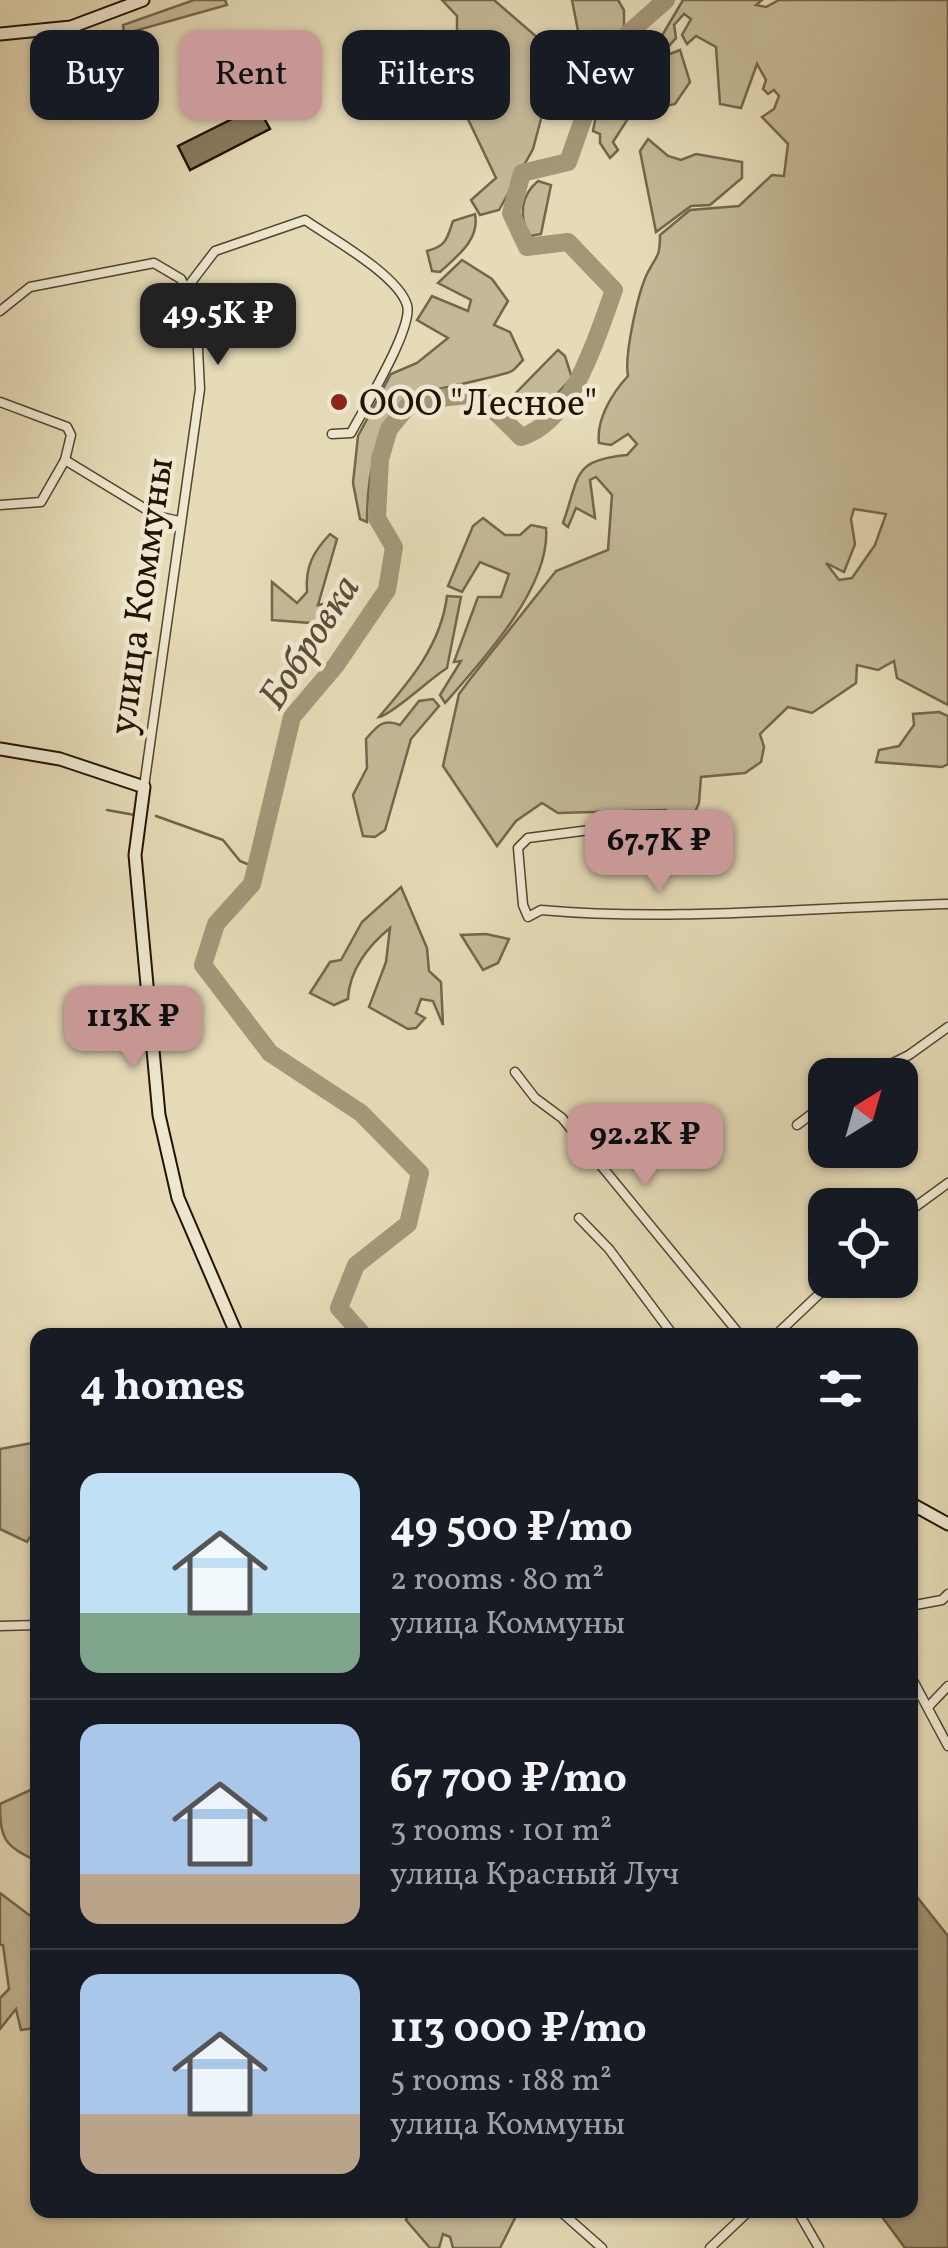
<!DOCTYPE html>
<meta charset="utf-8">
<style>
body{margin:0;font-family:Vollkorn,serif;background:#242831;color:#f1f3f6;height:100vh;display:flex;flex-direction:column;font-size:38px;white-space:nowrap}
*{box-sizing:border-box;margin:0}
p{font-size:32px;color:#9ea1a6}
.icon{flex:none;width:55px;height:55px;fill:none;stroke:currentColor;stroke-width:2;stroke-linecap:round;stroke-linejoin:round}
.map{position:relative;flex:1;overflow:hidden}
.side{position:absolute;left:30px;top:1328px;width:888px;height:890px;display:flex;flex-direction:column;background:#171b24;border-radius:20px;box-shadow:0 2px 8px #0004}
.side>*{flex:none}
.guide{position:absolute;left:30px;top:30px;width:890px;height:90px;display:flex;gap:20px}
.needle{width:65px;rotate:37deg}
.controls{position:absolute;left:808px;top:1058px;display:grid;gap:20px}
.controls a{display:grid;place-items:center;width:110px;height:110px;border-radius:20px;background:#171b24;box-shadow:0 2px 8px #0004;font-size:50px}
.price{position:absolute;translate:-50% -85px;padding:0 22px;border-radius:20px;background:#c59692;color:#111;font-size:32px;line-height:65px;filter:drop-shadow(0 2px 5px #0008)}
.price::after{content:'';position:absolute;left:50%;top:60px;width:30px;height:22px;margin-left:-15px;background:inherit;clip-path:polygon(0 0,100% 0,50% 100%)}
.price.active{background:#222;color:#fff}
ul{padding:0;list-style:none}
li{display:flex;align-items:center;gap:30px;height:250px;padding:0 50px}
li+li{border-top:2px solid #363941}
li span{display:grid;place-items:center;flex:none;width:280px;height:200px;border-radius:20px;color:#555}
li>.icon{margin-inline-start:auto}
span .icon{width:120px;height:120px;fill:#fffc;stroke-width:1}
li b{font-size:42px}
h2{display:flex;justify-content:space-between;align-items:center;height:120px;padding:0 50px;font-size:42px}
.tag{padding:0 35px;border-radius:20px;background:#171b24;box-shadow:0 2px 8px #0004;font-size:35px;line-height:90px}
.tag.active{background:#c59692;color:#111}
.map>svg:first-child{display:block}
</style>
<div class="map">
<svg width="948" height="2248" viewBox="0 0 948 2248">
<rect width="100%" height="100%" fill="#e5dbb6"/>
<filter id="stains"><feTurbulence type="fractalNoise" baseFrequency=".002" numOctaves="4"/><feColorMatrix values="0 0 0 0 .2 0 0 0 0 .09 0 0 0 0 .02 0 0 0 .5 -.17"/></filter>
<radialGradient id="worn" r=".72"><stop offset=".6" stop-color="#630" stop-opacity="0"/><stop offset="1" stop-color="#630" stop-opacity=".3"/></radialGradient>
<!-- green -->
<g fill="#c4b997" stroke="#74664c" stroke-width="2.5" fill-rule="evenodd">
<polygon points="194,0 225,0 227,5 124,34 123,25"/>
<polygon points="442,0 494,0 553,51 549,89 533,149 499,210 480,215 471,200 496,178 467,117 491,64 457,42 457,16"/>
<polygon points="572,0 618,0 624,10 624,32 609,45 599,63 581,46"/>
<path d="M683,0H762L756,5L766,7L779,0H948V705L897,678L894,661L878,670L857,665L856,683L812,713L788,707L760,734L764,747L761,762L745,773L701,777L699,803L691,821L675,820L666,810L558,813L542,803L516,821L497,846L443,766L459,694L471,678L556,571L608,550L612,495L596,477L590,480L595,518L576,508L568,527L563,523C580,475 572,460 627,455L637,444L628,434L611,445L599,443C596,420 612,393 628,376C624,356 638,291 648,272C657,255 660,257 660,235L690,210L739,206L772,175L784,176L788,144L762,117L774,109L779,96L774,90L768,94L763,89L766,80L757,64L741,108L720,104L716,47L696,36L687,44L682,35L691,19L684,14L674,25L676,38L667,48L660,39ZM854,509L886,514L875,545L852,578L839,580L826,563L844,572L855,544L851,519Z"/>
<polygon points="658,47 667,55 680,50 690,82 675,104 662,107 636,87 637,52"/>
<polygon points="629,94 636,106 613,142 618,150 610,158 600,143 600,134 593,131 596,115 608,114"/>
<polygon points="648,139 668,156 681,160 696,154 742,162 742,178 710,205 691,206 656,232 640,151"/>
<path d="M538,181L551,185L541,234L530,236C518,217 521,195 538,181Z"/>
<path d="M475,214C480,240 457,256 440,272L432,271L427,251C447,246 447,238 453,221Z"/>
<path d="M462,260L492,279L508,301L494,325L510,332L523,360C519,364 516,368 512,371C505,375 419,394 409,394C376,439 367,466 367,522L360,519L353,483L358,436L391,374L417,363L448,338L417,320L432,296L468,311L471,300L438,283Z"/>
<polygon points="558,350 565,356 572,378 541,410 509,400"/>
<path d="M483,518L505,535H520L531,525L546,528C551,587 482,661 445,703L440,695L461,661L454,662L478,597H501L509,574L480,562L462,592L448,586L473,526Z"/>
<path d="M330,534L337,539L318,605L338,601L343,609L336,625L272,620V582L297,603L307,592C305,567 313,552 330,534Z"/>
<path d="M447,596L461,597L447,668C431,678 390,716 379,717C410,681 441,645 447,596Z"/>
<path d="M433,699L439,706L411,739L385,830L375,837L363,836L353,795L367,768L366,739C377,726 383,718 400,725L419,701Z"/>
<polygon points="939,712 948,716 948,764 942,767 876,762 879,750 899,746 914,725 913,714"/>
<path d="M401,887L427,948L429,971L441,982L443,1025L433,1001L421,999L416,1013L425,1018L416,1028L408,1029L369,1007L386,962L390,928C369,945 349,970 348,999L334,1005L310,993L330,962L341,960L362,922Z"/>
<polygon points="486,934 509,939 498,963 483,970 461,935"/>
<polygon points="37,1442 37,1526 27,1542 0,1529 0,1449"/>
<path d="M37,1787V1861C5,1846 0,1840 0,1804Z"/>
<polygon points="0,1893 33,1918 37,1930 35,2028 21,2030 16,2009 0,2029 0,1998 9,1989 3,1945 0,1945"/>
<polygon points="410,2210 519,2210 500,2248 453,2248 450,2237 443,2234 439,2248 430,2248 406,2220"/>
</g>
<!-- water -->
<polygon fill="#a39778" stroke="#706248" stroke-width="2.5" points="910,1888 948,1936 948,2248 905,2248 877,2210 910,2210"/>
<g fill="none" stroke-linecap="round" stroke-linejoin="round">
<!-- stream -->
<g stroke="#706248" stroke-width="2.5">
<polyline points="107,810 135,815"/>
<polyline points="156,816 223,840 240,861 257,868"/>
</g>
<!-- river -->
<path stroke="#a39778" stroke-width="18" d="M363,1335L339,1308L356,1265L408,1224L420,1173L361,1113L270,1053L203,965L216,924L252,884L292,717L336,665L387,590L394,547L377,518L380,459L389,429L412,401L477,394L521,437C573,422 597,336 614,290L568,242L527,247L511,213L522,173L568,162L586,111L623,38L666,0"/>
</g>
<!-- building -->
<polygon fill="#887b5f" stroke="#241300" stroke-width="2.5" points="241,76 270,129 190,170 178,146 238,116 222,86"/>
<g fill="none" stroke-linecap="round" stroke-linejoin="round">
<!-- street casing -->
<g stroke="#54452e" stroke-width="11">
<g id="street">
<polyline points="0,311 30,287 154,263 181,279 186,289"/>
<polyline points="0,402 67,427 71,435 65,460"/>
<polyline points="0,505 41,502 65,460 157,516 179,521"/>
<path d="M144,787L200,389L197,330L186,289L215,251L305,220C331,238 398,275 407,305C414,327 363,410 351,433L332,434"/>
<path d="M667,820L528,838L518,848L523,905L528,917L541,910C676,922 813,907 948,904"/>
<polyline points="515,1072 535,1098 562,1118 740,1335"/>
<polyline points="869,1075 909,1055 948,1027"/>
<polyline points="797,1125 825,1104"/>
<polyline points="579,1218 609,1249 673,1335"/>
<polyline points="900,1218 948,1183"/>
<polyline points="776,1335 834,1280"/>
<polyline points="910,1606 942,1600 948,1594"/>
<polyline points="0,1626 38,1625"/>
<polyline points="910,1675 948,1746"/>
<polyline points="929,1706 948,1686"/>
<polyline points="559,2210 602,2248"/>
<polyline points="797,2210 819,2248"/>
<polyline points="710,2248 750,2210"/>
</g>
</g>
<!-- secondary casing -->
<g stroke="#241300" stroke-width="15">
<g id="secondary">
<polyline points="0,34 71,27 143,0"/>
<polyline points="0,749 60,759 144,787 135,855 159,1115 178,1198 237,1335"/>
<polyline points="910,1503 948,1524"/>
</g>
</g>
<!-- street -->
<use href="#street" stroke="#eee8d0" stroke-width="8"/>
<!-- secondary -->
<use href="#secondary" stroke="#eee8d0" stroke-width="11"/>
</g>
<!-- markers -->
<circle fill="#8f2418" stroke="#eee8d0" stroke-width="4" cx="339" cy="402" r="10"/>
<g text-anchor="middle" stroke-width="9" stroke-linejoin="round" paint-order="stroke">
<!-- poi labels -->
<g font-size="38" fill="#241300" stroke="#eee8d0" text-anchor="start">
<text x="359" y="415">ООО "Лесное"</text>
</g>
<!-- street labels -->
<g font-size="38" fill="#241300" stroke="#eee8d0">
<text transform="translate(140 596) rotate(-82)" y="13">улица Коммуны</text>
</g>
<!-- water labels -->
<g font-size="40" font-style="italic" fill="#5d4e36" stroke="#eee8d0">
<text transform="translate(308 641) rotate(-57)" y="14">Бобровка</text>
</g>
</g>
<rect width="100%" height="100%" filter="url(#stains)"/>
<rect width="100%" height="100%" fill="url(#worn)"/>
</svg>
<div class="controls">
<a><svg class="needle" viewBox="-14 -14 28 28"><path d="M0-13l5 13h-10z" fill="#e53935"/><path d="M0 13l5-13h-10z" fill="#9ea1a6"/></svg></a>
<a><svg class="icon" aria-label="locate" viewBox="0 0 24 24"><circle cx="12" cy="12" r="6"/><path d="M12 2v4M12 18v4M2 12h4M18 12h4"/></svg></a>
</div>
<b class="price active" style="left:218px;top:368px">49.5K ₽</b>
<b class="price" style="left:659px;top:895px">67.7K ₽</b>
<b class="price" style="left:133px;top:1071px">113K ₽</b>
<b class="price" style="left:645px;top:1189px">92.2K ₽</b>
<div class="guide">
<a class="tag">Buy</a>
<a class="tag active">Rent</a>
<a class="tag">Filters</a>
<a class="tag">New</a>
</div>
<section class="side">
<h2>4 homes<svg class="icon" aria-label="filters" viewBox="0 0 24 24"><path d="M4 7h16M4 17h16"/><circle cx="9" cy="7" r="2"/><circle cx="15" cy="17" r="2"/></svg></h2>
<ul>
<li><span style="background:linear-gradient(#bfe0f5 70%,#7fa58c 0)"><svg class="icon" aria-label="home" viewBox="0 0 24 24"><path d="M3 11l9-7 9 7M6 9v11h12V9"/></svg></span><div><b>49 500 ₽/mo</b><p>2 rooms · 80 m²</p><p>улица Коммуны</p></div></li>
<li><span style="background:linear-gradient(#a9c7e8 75%,#b9a48a 0)"><svg class="icon" aria-label="home" viewBox="0 0 24 24"><path d="M3 11l9-7 9 7M6 9v11h12V9"/></svg></span><div><b>67 700 ₽/mo</b><p>3 rooms · 101 m²</p><p>улица Красный Луч</p></div></li>
<li><span style="background:linear-gradient(#a9c7e8 70%,#b9a48a 0)"><svg class="icon" aria-label="home" viewBox="0 0 24 24"><path d="M3 11l9-7 9 7M6 9v11h12V9"/></svg></span><div><b>113 000 ₽/mo</b><p>5 rooms · 188 m²</p><p>улица Коммуны</p></div></li>
</ul>
</section>
</div>
